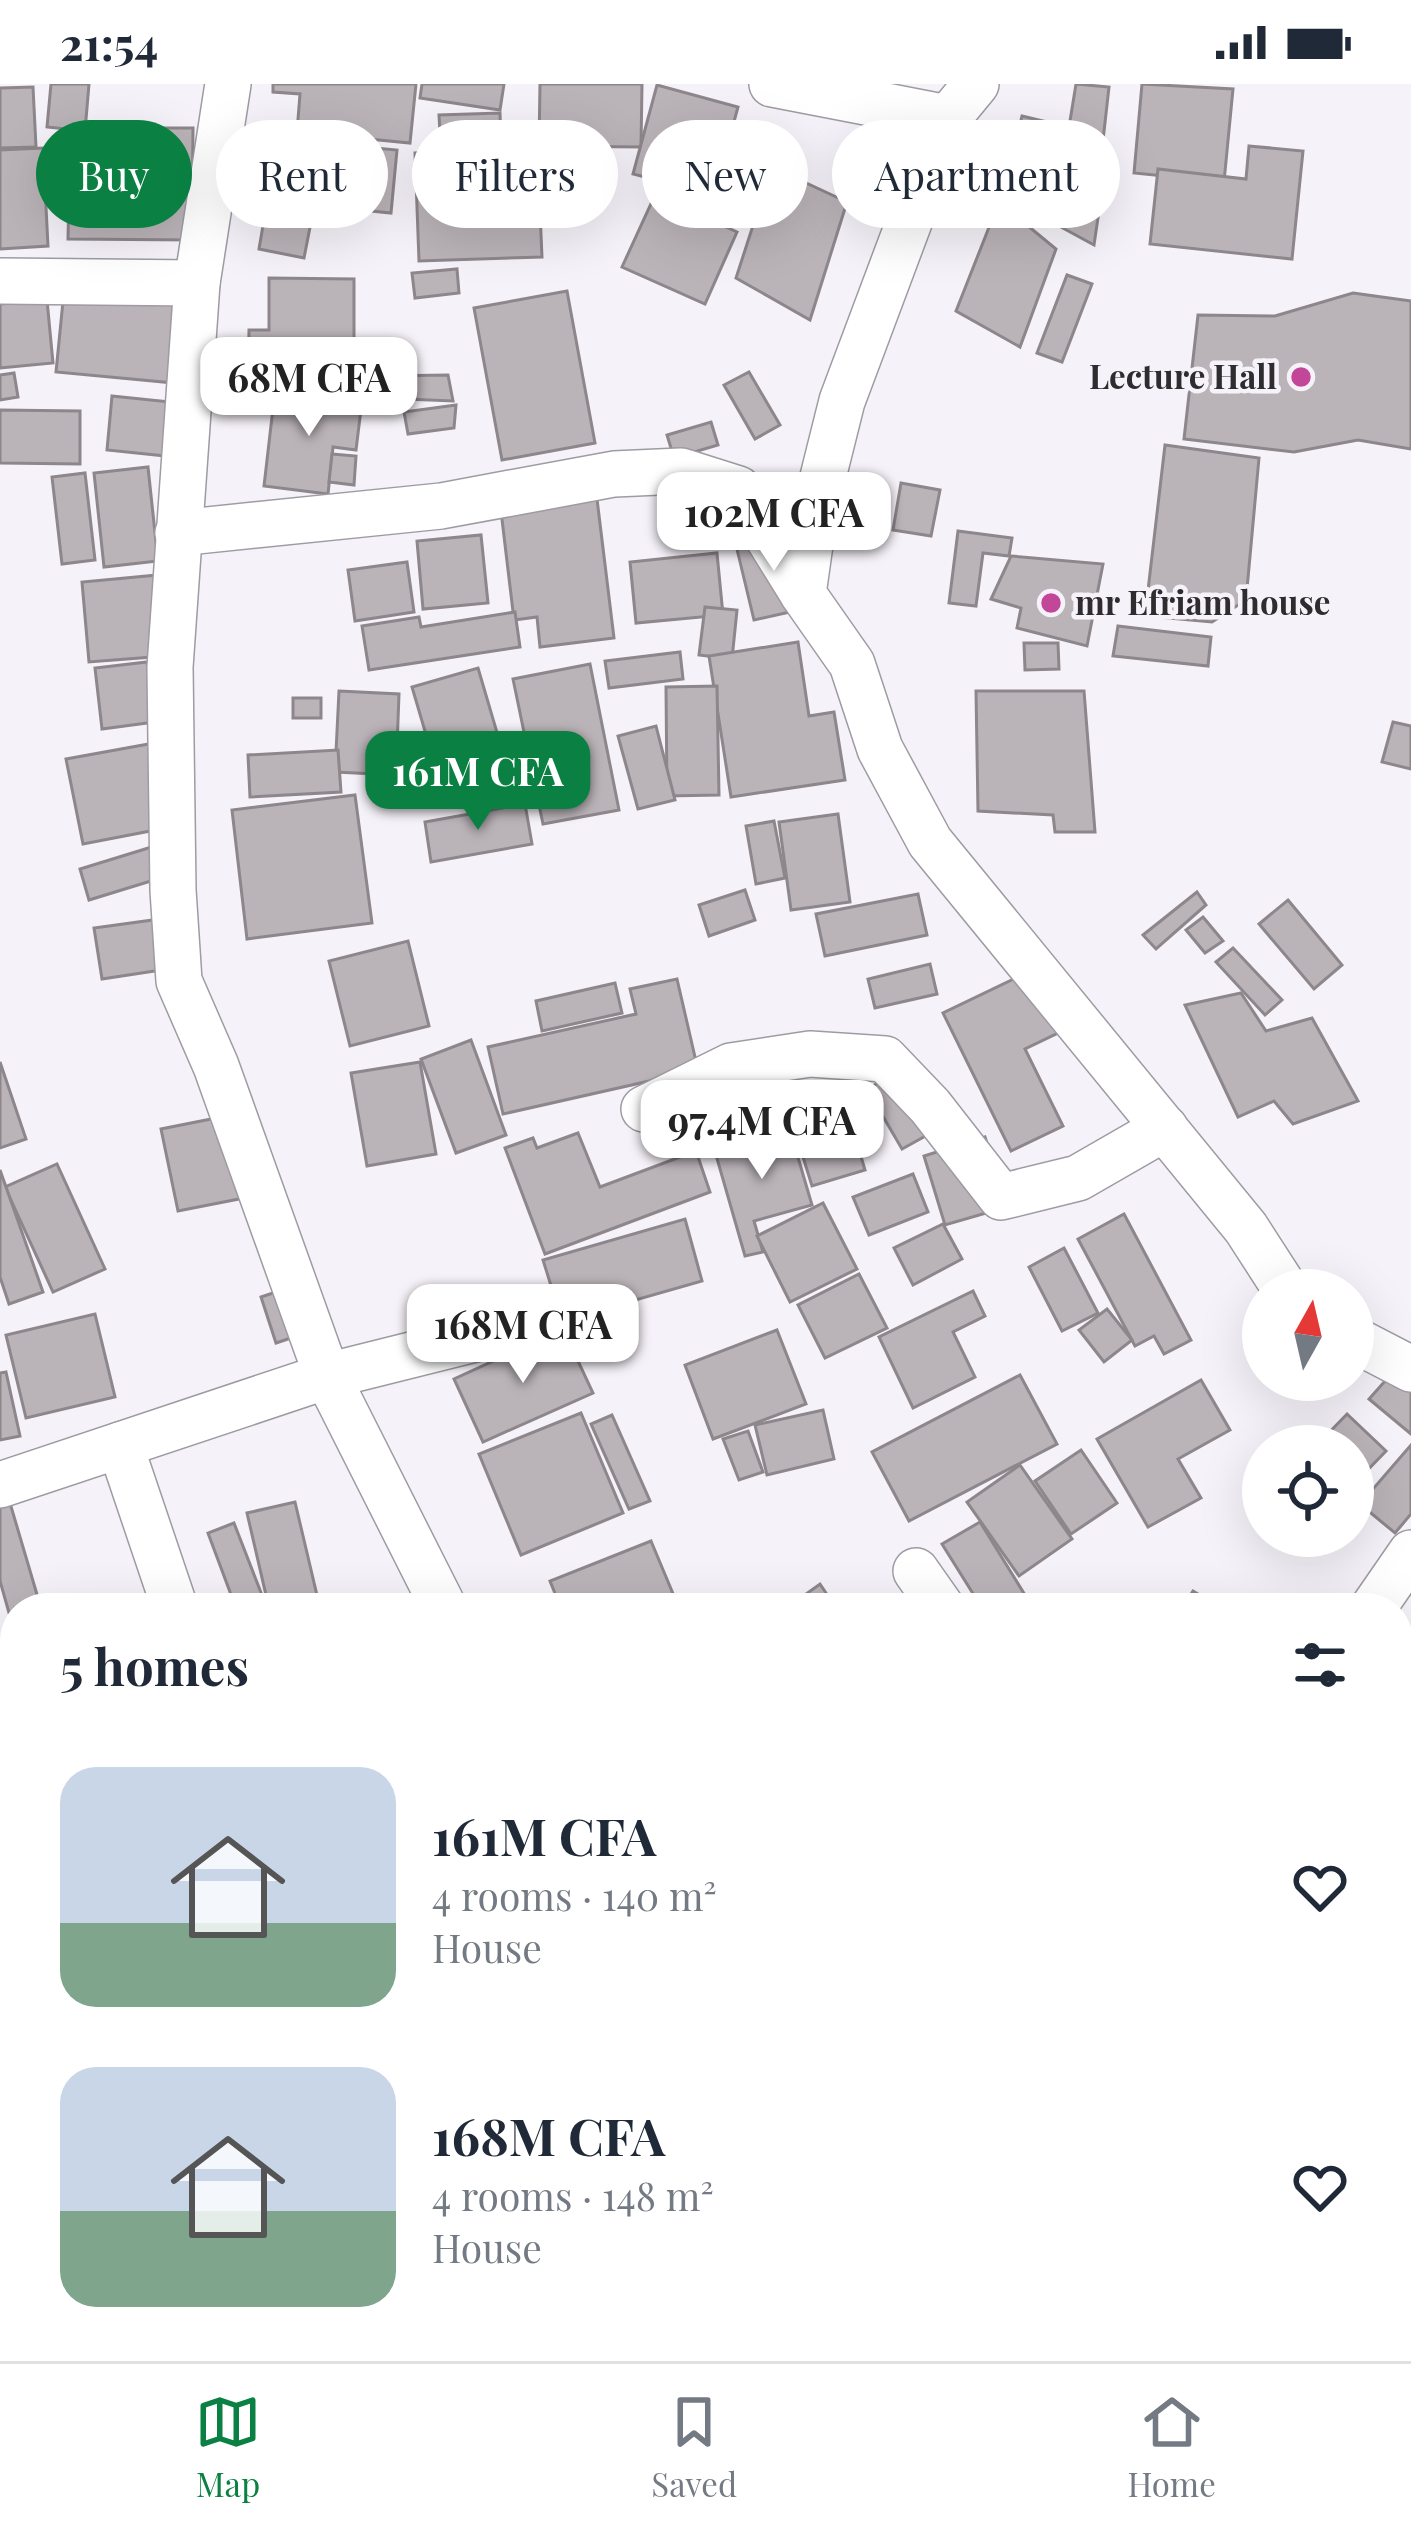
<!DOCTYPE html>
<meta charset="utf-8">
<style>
body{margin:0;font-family:"Playfair Display",serif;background:#f6f6f7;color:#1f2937;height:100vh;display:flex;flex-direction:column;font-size:45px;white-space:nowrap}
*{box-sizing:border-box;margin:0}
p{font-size:39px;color:#747a83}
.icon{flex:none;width:66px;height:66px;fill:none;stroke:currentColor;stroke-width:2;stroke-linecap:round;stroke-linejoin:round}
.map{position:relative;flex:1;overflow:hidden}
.details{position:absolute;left:0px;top:1509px;width:1413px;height:768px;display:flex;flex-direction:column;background:#fff;border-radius:48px 48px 0 0;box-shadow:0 12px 48px #0002}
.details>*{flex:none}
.banner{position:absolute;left:36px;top:36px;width:1341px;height:108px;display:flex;gap:24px}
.needle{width:78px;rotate:8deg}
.tools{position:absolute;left:1242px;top:1185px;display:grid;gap:24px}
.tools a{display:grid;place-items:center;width:132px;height:132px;border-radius:50%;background:#fff;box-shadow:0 12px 48px #0002;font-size:60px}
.price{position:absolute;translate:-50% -102px;padding:0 27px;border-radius:24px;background:#fff;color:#222;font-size:39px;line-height:78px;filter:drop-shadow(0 3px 6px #0008)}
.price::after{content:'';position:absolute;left:50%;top:72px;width:36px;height:27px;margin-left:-18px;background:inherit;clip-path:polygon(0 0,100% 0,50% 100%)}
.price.current{background:#0b8043;color:#fff}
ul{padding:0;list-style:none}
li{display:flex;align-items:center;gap:36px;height:300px;padding:0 60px}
li span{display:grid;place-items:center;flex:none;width:336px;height:240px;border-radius:36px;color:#555}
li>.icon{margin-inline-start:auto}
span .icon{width:144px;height:144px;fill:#fffc;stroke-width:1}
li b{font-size:51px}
h2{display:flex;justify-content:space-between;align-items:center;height:144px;padding:0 60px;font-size:51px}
.chip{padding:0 42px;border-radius:54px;background:#fff;box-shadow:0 12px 48px #0002;font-size:42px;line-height:108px}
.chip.current{background:#0b8043;color:#fff}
.status{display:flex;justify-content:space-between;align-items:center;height:84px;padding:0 60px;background:#fff;direction:ltr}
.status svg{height:33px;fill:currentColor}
.menu{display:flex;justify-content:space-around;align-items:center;height:168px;border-top:3px solid #e0e1e3;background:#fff;font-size:33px;color:#747a83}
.menu a{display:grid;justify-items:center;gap:6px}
.menu .current{color:#0b8043}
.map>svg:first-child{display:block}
</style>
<div class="status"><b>21:54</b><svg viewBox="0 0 49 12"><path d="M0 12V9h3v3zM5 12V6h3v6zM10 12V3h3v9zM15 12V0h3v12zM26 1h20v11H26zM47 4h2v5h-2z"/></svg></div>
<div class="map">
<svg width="1411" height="2277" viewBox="0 0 1411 2277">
<rect width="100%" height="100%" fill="#f6f2f9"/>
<!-- building -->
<g fill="#bab3b8" stroke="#8d868b" stroke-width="3">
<polygon points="51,0 89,0 85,47 47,43"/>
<polygon points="273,0 416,0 410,59 297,48 300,10 273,8"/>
<polygon points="422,0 504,0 500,26 420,14"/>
<polygon points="540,0 642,0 641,63 539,62"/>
<polygon points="1076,0 1109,3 1099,92 1064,74"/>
<polygon points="1142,0 1233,5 1224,98 1134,89"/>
<polygon points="657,1 738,23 714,111 633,90"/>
<polygon points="33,3 36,63 0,64 0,4"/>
<polygon points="500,29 502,84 538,82 542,173 419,177 415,69 441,68 439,31"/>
<polygon points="1022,32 1055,40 1049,74 1103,100 1094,161 1013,117 1018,92 1008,90"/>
<polygon points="144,44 193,44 192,156 68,155 70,64 144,64"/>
<polygon points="280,55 397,66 391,129 291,119 294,82 278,80"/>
<polygon points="1249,62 1303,67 1292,175 1150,160 1158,85 1246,95"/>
<polygon points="43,64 48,162 0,165 0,66"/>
<polygon points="772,83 847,118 810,236 736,194"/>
<polygon points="655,111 737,148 705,220 622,183"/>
<polygon points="999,118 1056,165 1020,263 956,227"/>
<polygon points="266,124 312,133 304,174 259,165"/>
<polygon points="457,185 459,209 415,214 412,189"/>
<polygon points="1067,191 1092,200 1062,278 1037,269"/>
<polygon points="269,194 354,195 354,303 248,302 249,246 269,246"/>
<polygon points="65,197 193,219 185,300 56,288"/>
<polygon points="567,207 595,359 502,376 474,224"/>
<polygon points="1353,209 1411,217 1411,365 1358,356 1294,368 1184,355 1198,231 1275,232"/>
<polygon points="47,216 53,279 0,284 0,220"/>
<polygon points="749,288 780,341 755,355 724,301"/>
<polygon points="14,289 18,313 0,316 0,291"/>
<polygon points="448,291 453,317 379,314 381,292"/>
<polygon points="275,307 362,317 356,366 333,363 328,410 264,402"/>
<polygon points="112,312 190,320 185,374 107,366"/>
<polygon points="456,321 454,344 408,350 404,328"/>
<polygon points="0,326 80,327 80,380 0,379"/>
<polygon points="711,338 718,361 674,374 667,351"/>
<polygon points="1165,361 1259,374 1246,516 1212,538 1145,532"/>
<polygon points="332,370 356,372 354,401 329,398"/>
<polygon points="148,383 158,477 104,483 94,389"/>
<polygon points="85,389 95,476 62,480 52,393"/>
<polygon points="901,399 940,406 931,452 893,446"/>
<polygon points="597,415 614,554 540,563 537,533 514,536 501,427"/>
<polygon points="793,444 812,523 754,536 735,457"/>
<polygon points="958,447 1012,454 1009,472 983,469 976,522 949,519"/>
<polygon points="481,451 488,519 423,525 417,457"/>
<polygon points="717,469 723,531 636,539 630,478"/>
<polygon points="1011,472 1103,480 1087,562 1017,544 1021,524 991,515"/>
<polygon points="407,478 414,528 355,537 348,486"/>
<polygon points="158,491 165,572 89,578 82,498"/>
<polygon points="705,523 737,526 732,575 699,571"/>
<polygon points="515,528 520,563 369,586 362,542 419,533 421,543"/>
<polygon points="1118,542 1211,553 1208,582 1113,572"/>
<polygon points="798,558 809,632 834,628 845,696 731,713 709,572"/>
<polygon points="1024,559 1058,559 1059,585 1025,586"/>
<polygon points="680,568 683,595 609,604 605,577"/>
<polygon points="147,578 155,638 102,645 95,584"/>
<polygon points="590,580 619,726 543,740 513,595"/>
<polygon points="478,584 508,686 442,705 412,603"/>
<polygon points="717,602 719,711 667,712 666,603"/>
<polygon points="339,607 399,610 396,691 335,688"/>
<polygon points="976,607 1084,607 1095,748 1055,748 1053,731 978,727"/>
<rect x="293" y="614" width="28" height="20"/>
<polygon points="1393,638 1411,642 1411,685 1382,678"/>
<polygon points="656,642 675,716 638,725 618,652"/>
<polygon points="154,659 171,743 83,760 66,675"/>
<polygon points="338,666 341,708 250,713 248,671"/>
<polygon points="355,711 372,839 247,855 232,726"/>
<polygon points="525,720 532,760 431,778 425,738"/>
<polygon points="838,730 850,818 791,826 779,738"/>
<polygon points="774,737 785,794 756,800 746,742"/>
<polygon points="155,762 164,793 89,816 80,785"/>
<polygon points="745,806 755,836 709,852 699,821"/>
<polygon points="1197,808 1206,821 1156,865 1143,851"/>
<polygon points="918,810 927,851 825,872 816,830"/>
<polygon points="1288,816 1342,881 1314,905 1259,840"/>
<polygon points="1203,833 1223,857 1205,869 1186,846"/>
<polygon points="160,835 168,885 102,895 94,844"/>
<polygon points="408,857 429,942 350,962 329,877"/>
<polygon points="1233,864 1282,916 1265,931 1216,878"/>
<polygon points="930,880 937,910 875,924 868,895"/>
<polygon points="1028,888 1058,949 1025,965 1063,1042 1011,1067 943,929"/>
<polygon points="677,895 698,986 503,1030 488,963 636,930 630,905"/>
<polygon points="615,899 622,929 542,947 536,917"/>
<polygon points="1241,909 1266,947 1312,934 1358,1017 1293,1040 1274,1017 1238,1033 1185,921"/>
<polygon points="471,956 506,1051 456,1069 421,975"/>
<polygon points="0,978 26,1055 0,1064"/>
<polygon points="420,978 436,1070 367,1082 351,989"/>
<polygon points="905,984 940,1044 902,1065 867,1005"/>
<polygon points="853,1012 864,1046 854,1049 865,1086 812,1102 790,1031"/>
<polygon points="226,1032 244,1114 178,1127 161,1045"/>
<polygon points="789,1043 812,1121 754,1137 763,1168 745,1172 714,1064"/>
<polygon points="578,1049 600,1103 696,1067 710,1108 545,1170 505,1064 533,1054 537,1064"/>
<polygon points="985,1053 1007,1123 945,1141 924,1072"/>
<polygon points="57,1080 105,1185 53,1208 5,1103"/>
<polygon points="0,1086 43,1208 9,1220 0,1193"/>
<polygon points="913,1090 928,1128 869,1151 853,1113"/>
<polygon points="823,1119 857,1185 790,1218 757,1152"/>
<polygon points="1124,1130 1191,1256 1164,1270 1154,1252 1135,1262 1078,1155"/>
<polygon points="685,1135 702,1197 562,1237 543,1176"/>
<polygon points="943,1140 962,1175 913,1201 894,1164"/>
<polygon points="1064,1164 1098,1229 1062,1247 1029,1183"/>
<polygon points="859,1190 887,1244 825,1274 798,1221"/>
<polygon points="297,1201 312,1247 276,1259 261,1213"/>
<polygon points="973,1207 985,1232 953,1248 975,1293 913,1324 879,1253"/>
<polygon points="1107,1225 1132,1256 1104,1278 1079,1246"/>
<polygon points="95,1230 115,1313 26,1334 6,1251"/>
<polygon points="563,1245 593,1309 483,1358 454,1295"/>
<polygon points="777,1246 806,1320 713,1355 685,1281"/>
<polygon points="6,1288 20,1352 0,1356 0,1289"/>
<polygon points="1393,1288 1411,1303 1411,1350 1369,1315"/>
<polygon points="1020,1291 1057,1360 909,1437 872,1368"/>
<polygon points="1201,1296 1230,1346 1178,1375 1201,1414 1148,1443 1097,1355"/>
<polygon points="823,1326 834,1375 767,1391 755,1341"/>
<polygon points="581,1329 623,1429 521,1471 479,1370"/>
<polygon points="1347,1330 1386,1367 1353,1401 1353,1362 1316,1362"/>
<polygon points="612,1331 650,1417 629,1425 591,1340"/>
<polygon points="748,1347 763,1388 739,1396 723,1355"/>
<polygon points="1411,1361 1411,1430 1395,1449 1360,1420"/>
<polygon points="1081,1366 1117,1419 1071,1450 1035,1397"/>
<polygon points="1020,1381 1072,1455 1019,1492 967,1418"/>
<polygon points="295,1418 320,1524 269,1524 247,1429"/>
<polygon points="10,1419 41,1524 15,1524 15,1550 0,1497 0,1422"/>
<polygon points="980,1438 1033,1524 982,1524 942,1460"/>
<polygon points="234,1439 265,1519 253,1524 236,1524 208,1449"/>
<polygon points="651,1457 679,1524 561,1524 550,1497"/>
<polygon points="820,1500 836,1524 794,1524 792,1520"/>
<polygon points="1193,1507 1221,1524 1182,1524"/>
<polygon points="15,1641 15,1759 0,1763 0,1645"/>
<polygon points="15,1773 15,1804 0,1806 0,1775"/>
<polygon points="1411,1775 1411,1810 1398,1802 1398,1795"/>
<polygon points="15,1829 15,1984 7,1987 0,1968 0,1834"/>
<polygon points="1411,2075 1411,2116 1398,2110 1398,2102"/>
<polygon points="1398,2142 1411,2147 1411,2226 1398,2221"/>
<polygon points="1398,2229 1411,2234 1411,2272 1384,2262 1398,2262"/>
<polygon points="43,2262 153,2262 155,2277 46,2277"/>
<polygon points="436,2262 508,2262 511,2277 440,2277"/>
<polygon points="971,2262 1003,2262 1100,2277 968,2277"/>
</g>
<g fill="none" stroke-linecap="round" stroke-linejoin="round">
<!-- street casing -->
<g stroke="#9f9ba2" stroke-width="48">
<g id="street">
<polyline points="228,0 197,199 170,583 173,806 179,897 216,982 327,1292 444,1524"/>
<polyline points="772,0 948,34"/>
<polyline points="976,0 948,34 842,317 815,425 803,510 852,580 880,665 930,758 1246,1144 1286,1206"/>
<polyline points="0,197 197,199"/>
<polyline points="178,449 441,422 614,390 681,387 738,405 803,510"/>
<polyline points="644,1025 731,982 810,970 885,975 930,1022 1001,1113 1078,1094 1165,1044"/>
<polyline points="1353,1255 1411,1285"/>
<polyline points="120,1361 175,1524"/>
<polyline points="0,1401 327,1292 487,1252"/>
<polyline points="916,1487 942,1524"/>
<polyline points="1373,1524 1411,1469"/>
<polyline points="374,2262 376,2277"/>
</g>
</g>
<!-- street -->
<use href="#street" stroke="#fff" stroke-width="45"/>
</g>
<!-- markers -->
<g fill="#c24798" stroke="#f6f2f9" stroke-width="4.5">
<circle cx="1301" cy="293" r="12"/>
<circle cx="1051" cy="519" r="12"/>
</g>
<g text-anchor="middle" stroke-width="9" stroke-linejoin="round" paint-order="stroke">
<!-- poi labels -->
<g font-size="33" font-weight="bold" fill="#2e2c2f" stroke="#f6f2f9" text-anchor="end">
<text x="1277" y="305">Lecture Hall</text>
<text x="1075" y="531" text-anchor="start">mr Efriam house</text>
</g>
</g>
</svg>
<div class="tools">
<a><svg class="needle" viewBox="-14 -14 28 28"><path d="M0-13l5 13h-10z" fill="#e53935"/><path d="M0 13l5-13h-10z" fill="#747a83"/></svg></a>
<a><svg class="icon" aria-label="locate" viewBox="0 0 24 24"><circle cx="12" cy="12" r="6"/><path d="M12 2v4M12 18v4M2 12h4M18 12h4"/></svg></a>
</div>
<b class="price" style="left:309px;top:355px">68M CFA</b>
<b class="price" style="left:774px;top:490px">102M CFA</b>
<b class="price current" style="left:478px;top:749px">161M CFA</b>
<b class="price" style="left:762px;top:1098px">97.4M CFA</b>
<b class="price" style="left:523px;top:1302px">168M CFA</b>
<div class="banner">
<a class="chip current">Buy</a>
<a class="chip">Rent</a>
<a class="chip">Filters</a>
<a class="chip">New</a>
<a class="chip">Apartment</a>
</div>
<section class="details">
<h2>5 homes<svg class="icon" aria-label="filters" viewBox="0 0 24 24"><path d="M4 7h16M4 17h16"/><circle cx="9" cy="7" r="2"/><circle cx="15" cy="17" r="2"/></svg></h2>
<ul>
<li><span style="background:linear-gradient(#c9d6e8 65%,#7fa58c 0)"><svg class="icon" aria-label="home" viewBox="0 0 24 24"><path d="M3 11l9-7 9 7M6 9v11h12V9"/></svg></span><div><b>161M CFA</b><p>4 rooms · 140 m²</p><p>House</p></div><svg class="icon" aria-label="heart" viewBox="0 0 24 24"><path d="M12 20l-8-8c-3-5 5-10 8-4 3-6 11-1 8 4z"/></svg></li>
<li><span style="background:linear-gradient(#c9d6e8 60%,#7fa58c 0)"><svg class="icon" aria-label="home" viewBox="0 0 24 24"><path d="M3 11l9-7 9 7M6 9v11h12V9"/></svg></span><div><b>168M CFA</b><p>4 rooms · 148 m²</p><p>House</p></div><svg class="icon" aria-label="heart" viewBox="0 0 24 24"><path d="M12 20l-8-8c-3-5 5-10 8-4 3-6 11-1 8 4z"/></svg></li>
</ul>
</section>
</div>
<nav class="menu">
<a class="current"><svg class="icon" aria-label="map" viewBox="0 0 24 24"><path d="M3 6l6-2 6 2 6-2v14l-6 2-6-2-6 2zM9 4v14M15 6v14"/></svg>Map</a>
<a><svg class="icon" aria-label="saved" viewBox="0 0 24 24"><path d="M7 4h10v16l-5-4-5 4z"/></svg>Saved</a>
<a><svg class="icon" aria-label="home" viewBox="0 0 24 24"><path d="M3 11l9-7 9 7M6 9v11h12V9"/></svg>Home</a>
</nav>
